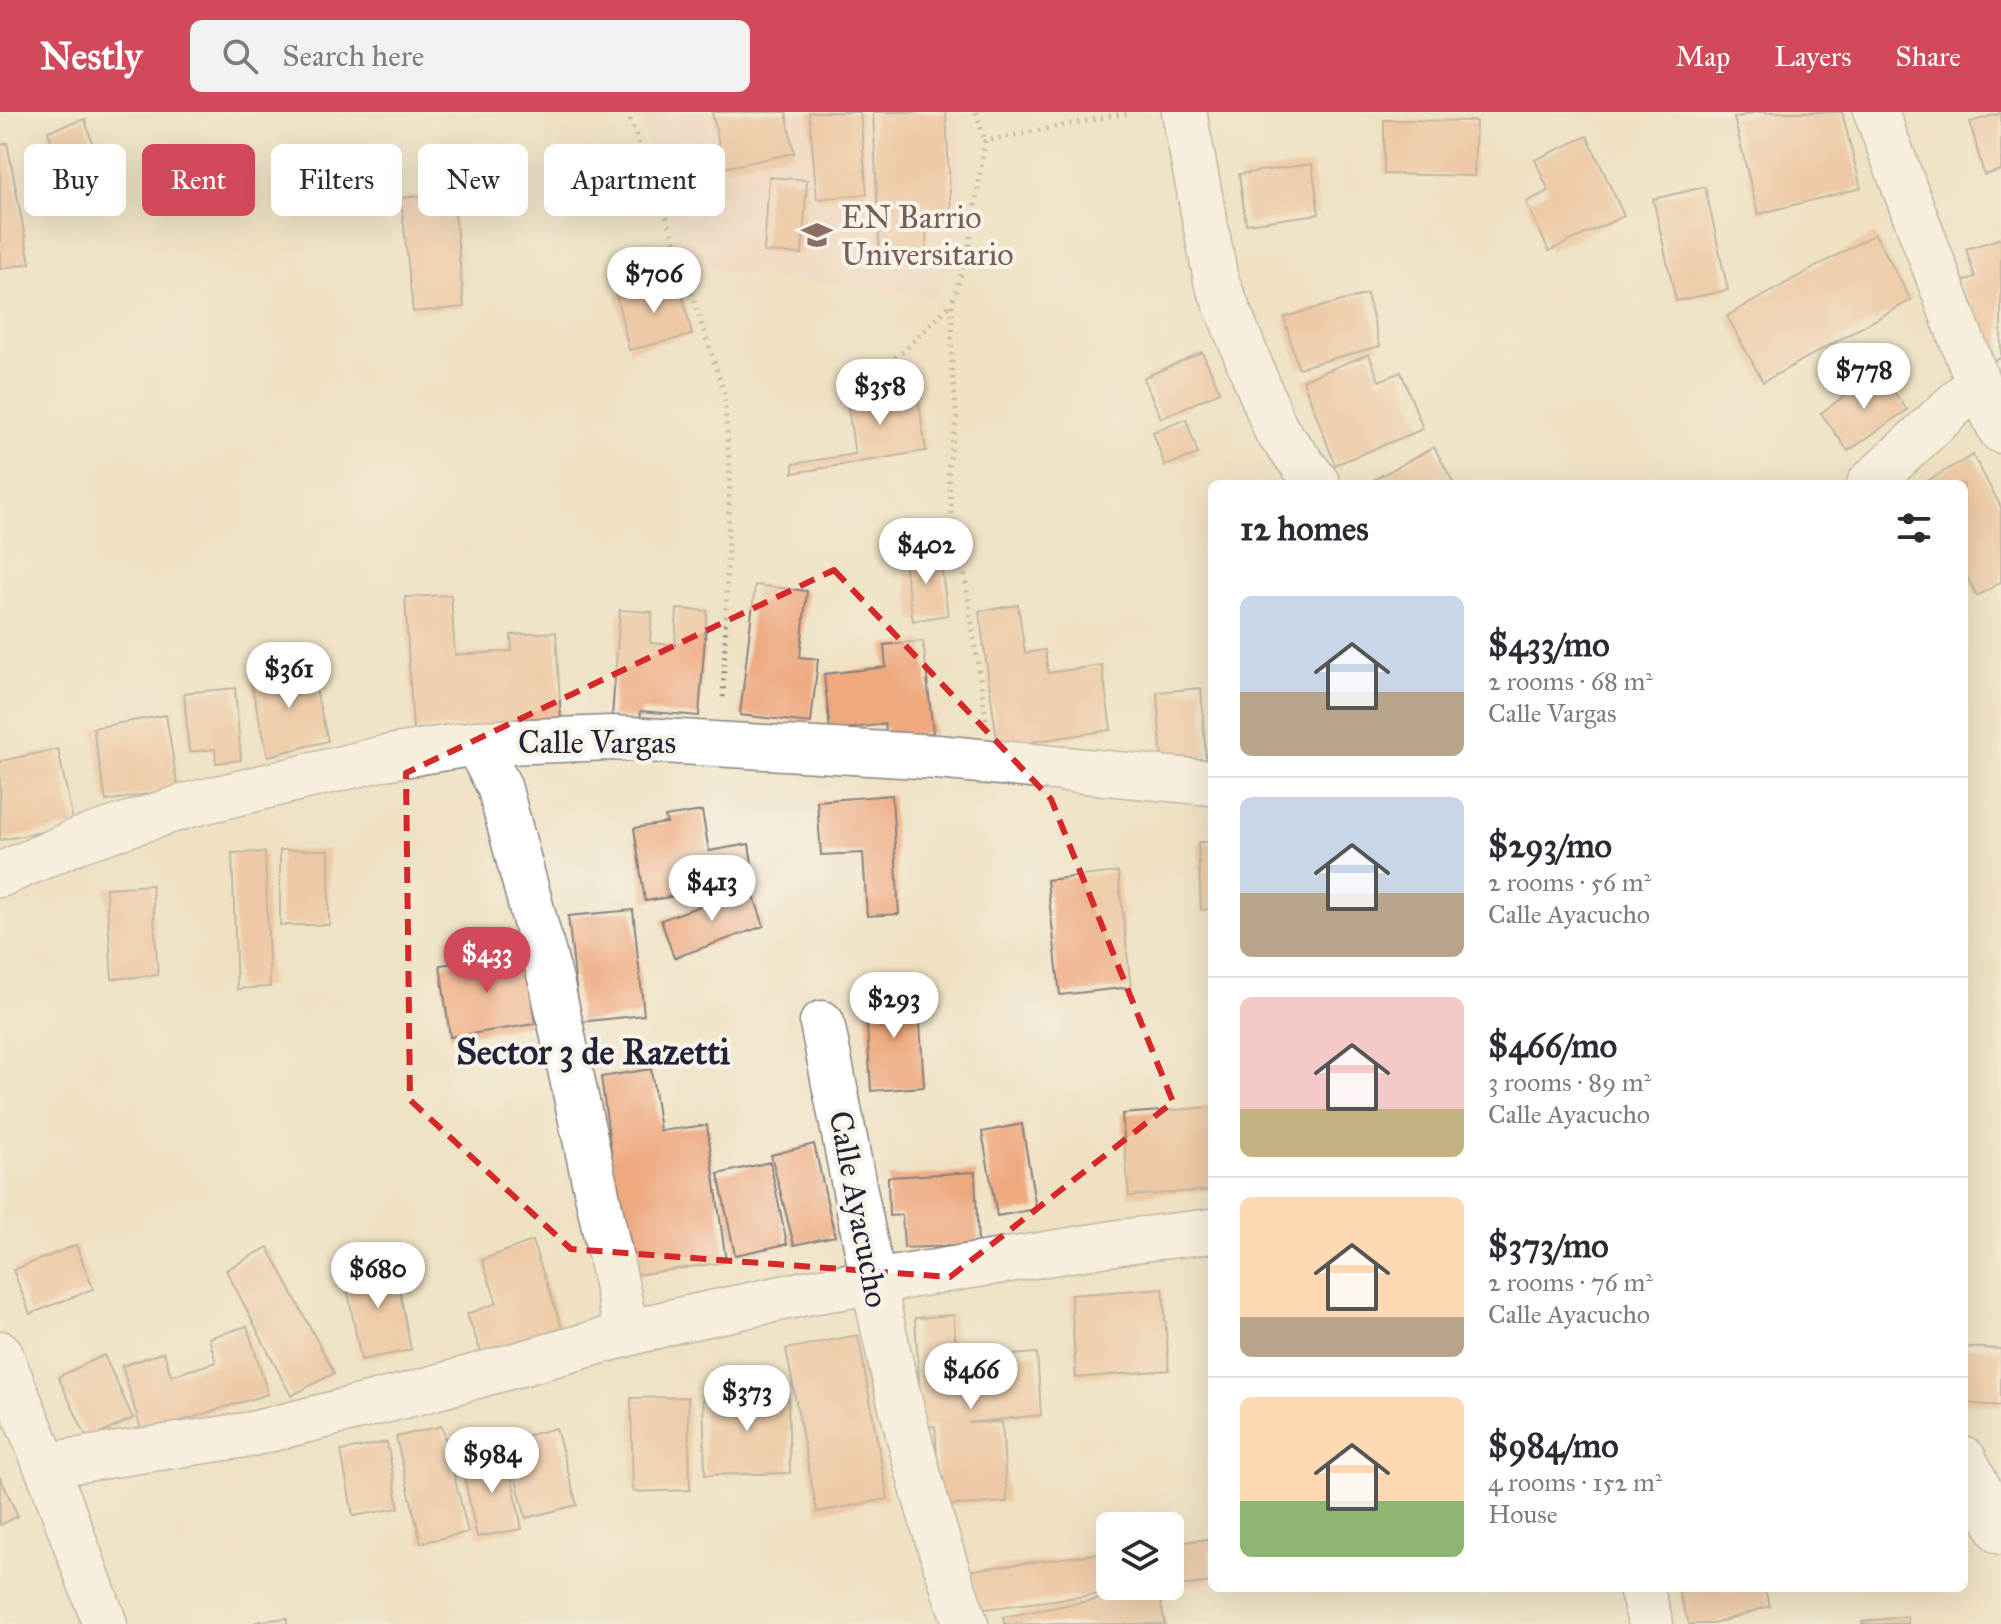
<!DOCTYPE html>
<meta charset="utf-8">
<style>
body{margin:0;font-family:"IM FELL Great Primer",serif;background:#f2f2f3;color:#2b2b33;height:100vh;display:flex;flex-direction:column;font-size:30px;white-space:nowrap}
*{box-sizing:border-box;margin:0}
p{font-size:26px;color:#7c7c81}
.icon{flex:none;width:44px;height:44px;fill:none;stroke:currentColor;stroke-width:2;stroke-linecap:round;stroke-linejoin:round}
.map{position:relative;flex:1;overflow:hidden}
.panel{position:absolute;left:1208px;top:368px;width:760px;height:1112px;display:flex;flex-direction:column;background:#fff;border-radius:12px;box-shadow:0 8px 32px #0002}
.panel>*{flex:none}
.top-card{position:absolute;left:24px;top:32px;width:760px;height:72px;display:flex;gap:16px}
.buttons{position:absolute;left:1096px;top:1400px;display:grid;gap:16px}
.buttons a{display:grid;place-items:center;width:88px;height:88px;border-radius:12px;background:#fff;box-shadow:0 8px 32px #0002;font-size:40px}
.price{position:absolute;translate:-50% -68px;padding:0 18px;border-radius:28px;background:#fff;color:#222;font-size:26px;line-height:52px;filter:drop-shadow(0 2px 4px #0008)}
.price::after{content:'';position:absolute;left:50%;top:48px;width:24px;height:18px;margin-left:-12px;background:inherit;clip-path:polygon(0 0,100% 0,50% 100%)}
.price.current{background:#d1495b;color:#fff}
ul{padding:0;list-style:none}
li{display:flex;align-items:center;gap:24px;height:200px;padding:0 32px}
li+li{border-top:2px solid #e1e1e2}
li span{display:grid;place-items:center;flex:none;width:224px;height:160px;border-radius:12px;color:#555}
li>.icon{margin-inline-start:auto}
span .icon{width:96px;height:96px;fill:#fffc;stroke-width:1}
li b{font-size:34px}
h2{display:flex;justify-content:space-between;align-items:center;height:96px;padding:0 32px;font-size:34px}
.pill{padding:0 28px;border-radius:12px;background:#fff;box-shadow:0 8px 32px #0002;font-size:28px;line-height:72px}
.pill.current{background:#d1495b;color:#fff}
header{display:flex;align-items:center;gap:48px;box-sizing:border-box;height:112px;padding:0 40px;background:#d1495b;color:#fff}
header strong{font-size:38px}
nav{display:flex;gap:44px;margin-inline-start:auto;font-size:28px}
.search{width:560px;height:72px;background:#f2f2f3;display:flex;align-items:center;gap:20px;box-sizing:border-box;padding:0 28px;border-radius:12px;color:#7c7c81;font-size:30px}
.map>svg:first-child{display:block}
</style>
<header>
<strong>Nestly</strong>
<div class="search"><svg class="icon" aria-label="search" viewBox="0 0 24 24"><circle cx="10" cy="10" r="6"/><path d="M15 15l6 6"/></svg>Search here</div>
<nav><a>Map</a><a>Layers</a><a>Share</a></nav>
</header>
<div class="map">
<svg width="2001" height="1512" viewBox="0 0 2001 1512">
<rect width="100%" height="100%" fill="#f7f3e8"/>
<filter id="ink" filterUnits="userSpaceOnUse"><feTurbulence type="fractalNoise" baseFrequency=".0125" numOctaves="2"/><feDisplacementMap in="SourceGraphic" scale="16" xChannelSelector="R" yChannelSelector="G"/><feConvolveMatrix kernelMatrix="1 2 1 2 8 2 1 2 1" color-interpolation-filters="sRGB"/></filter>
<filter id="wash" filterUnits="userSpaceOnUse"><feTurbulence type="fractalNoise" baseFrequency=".006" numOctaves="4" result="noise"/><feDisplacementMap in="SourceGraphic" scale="32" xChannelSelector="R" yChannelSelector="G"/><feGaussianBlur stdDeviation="1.8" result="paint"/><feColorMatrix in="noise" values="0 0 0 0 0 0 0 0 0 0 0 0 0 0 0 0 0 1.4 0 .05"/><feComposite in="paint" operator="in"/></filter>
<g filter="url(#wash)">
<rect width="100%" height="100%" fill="#efe1c2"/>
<!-- built -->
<polygon fill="#f7d1c6" points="637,0 956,0 965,91 938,186 690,155"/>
<g id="blocks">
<!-- building -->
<g fill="#eea97f">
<polygon points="712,0 786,0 794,41 724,56"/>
<polygon points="809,0 860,0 867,82 817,87"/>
<polygon points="873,0 946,0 951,105 926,107 927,148 880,150"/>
<polygon points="1757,0 1842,0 1861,76 1758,102 1734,6"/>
<polygon points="2001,1 2001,58 1984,63 1970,10"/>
<polygon points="85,7 106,76 69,88 48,19"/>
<polygon points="1384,8 1476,9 1474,64 1384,62"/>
<polygon points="1587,24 1624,104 1549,139 1526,90 1549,79 1535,48"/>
<polygon points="7,31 30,151 0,157 0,33"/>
<polygon points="1312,52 1319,102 1246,112 1239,62"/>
<polygon points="769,65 807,68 802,142 764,140"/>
<polygon points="1705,75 1728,178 1676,189 1653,87"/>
<polygon points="453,81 464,195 413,200 401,86"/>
<polygon points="1875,122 1911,188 1763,270 1727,204"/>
<polygon points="2001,126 2001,246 1985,251 1960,170 1975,165 1966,137"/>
<polygon points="679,168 692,223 629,238 616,182"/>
<polygon points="1367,182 1380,234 1298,256 1284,205"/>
<polygon points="1202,240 1220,280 1161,306 1143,266"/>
<polygon points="1369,242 1379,269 1401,260 1423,317 1335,353 1303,268"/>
<polygon points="1879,259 1907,298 1848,339 1821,301"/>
<polygon points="916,272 926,339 793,361 793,352 855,342 846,283"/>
<polygon points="1186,307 1198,342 1165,354 1153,320"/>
<polygon points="1434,335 1454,372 1366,372"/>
<polygon points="1973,343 2001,395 2001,470 1977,484 1964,460 1964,372 1922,372"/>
<polygon points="939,439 948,503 913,509 903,444"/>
<polygon points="755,473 807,479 800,545 818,547 811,611 740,603"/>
<polygon points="451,483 455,543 512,539 511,523 556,520 561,609 413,618 405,485"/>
<polygon points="1018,493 1025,541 1045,538 1048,561 1102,553 1111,618 998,635 979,499"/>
<polygon points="677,497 707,499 699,604 641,599 640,608 612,605 620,498 652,500 650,531 675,533"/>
<polygon points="923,529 933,621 887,626 885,612 830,619 824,562 886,555 884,533"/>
<polygon points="310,553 328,629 268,644 250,567"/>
<polygon points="235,576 241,648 216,651 215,637 189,640 184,581"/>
<polygon points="1201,576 1206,647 1162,651 1157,580"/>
<polygon points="166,603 178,677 106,689 93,616"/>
<polygon points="58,637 74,714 0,728 0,649"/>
<polygon points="892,683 899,802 867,804 863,741 821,743 817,689"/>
<polygon points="702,699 709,739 749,732 755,771 645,789 634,716 667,711 665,705"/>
<polygon points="1198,730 1212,730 1212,797 1201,798"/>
<rect x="280" y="738" width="49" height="75"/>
<polygon points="265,740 270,875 237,877 232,741"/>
<polygon points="1118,760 1131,875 1060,883 1047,768"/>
<polygon points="152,773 158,863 112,867 106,776"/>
<polygon points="751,776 764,814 674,846 661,808"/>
<polygon points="633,798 644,903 580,910 568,804"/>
<polygon points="525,841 535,912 450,925 440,853"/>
<polygon points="918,878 924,975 871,979 865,881"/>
<polygon points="651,957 660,1019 707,1013 726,1150 628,1164 601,965"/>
<polygon points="1212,995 1212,1078 1129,1084 1122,1002"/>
<polygon points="1022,1012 1036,1097 997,1104 982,1020"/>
<polygon points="814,1032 835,1124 794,1133 771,1043"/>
<polygon points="770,1050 787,1132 735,1143 718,1062"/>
<polygon points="975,1060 978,1133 904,1136 902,1103 889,1104 888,1065"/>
<polygon points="532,1129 562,1216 483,1245 467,1202 497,1191 482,1148"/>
<polygon points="76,1133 93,1177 30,1202 13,1158"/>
<polygon points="268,1135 334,1261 291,1284 226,1158"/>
<polygon points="394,1149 411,1238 361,1248 344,1159"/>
<polygon points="1163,1176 1169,1258 1076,1266 1071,1183"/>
<polygon points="954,1203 956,1247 1037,1241 1041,1303 968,1311 1002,1310 1007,1390 940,1394 935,1314 922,1315 915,1206"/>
<polygon points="247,1214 268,1282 142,1321 122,1254 164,1240 171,1264 216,1250 209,1226"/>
<polygon points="858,1223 888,1387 817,1400 786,1237"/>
<polygon points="1964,1235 2001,1237 2001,1294 1964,1291"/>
<polygon points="104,1243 133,1306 88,1328 58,1265"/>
<polygon points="788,1279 790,1361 705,1363 703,1282"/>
<polygon points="688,1285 690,1378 633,1380 631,1286"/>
<polygon points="442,1314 468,1420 421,1431 396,1325"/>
<polygon points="556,1316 577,1393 526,1406 506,1329"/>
<polygon points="387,1330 399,1396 353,1404 341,1339"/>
<polygon points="507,1340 522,1417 477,1425 461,1349"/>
<polygon points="0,1365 18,1404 0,1413"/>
<polygon points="1208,1427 1212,1470 1170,1475 1170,1432"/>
<polygon points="1110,1440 1110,1474 1123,1474 1123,1479 977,1498 972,1458"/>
<polygon points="1158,1476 1165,1512 1005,1512 1003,1505"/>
<polygon points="1694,1476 1764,1476 1770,1494 1713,1512 1689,1512 1679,1481"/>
<polygon points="1907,1504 1908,1512 1862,1512 1862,1510"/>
<polygon points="287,1506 287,1512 256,1512 256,1510"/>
</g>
</g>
</g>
<g filter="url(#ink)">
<use href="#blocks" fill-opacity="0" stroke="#88827e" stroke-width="2"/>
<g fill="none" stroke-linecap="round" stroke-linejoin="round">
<!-- street casing -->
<g stroke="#88827e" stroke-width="47">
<g id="street">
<polyline points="1184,0 1216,168 1276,318 1318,372"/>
<polyline points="1876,0 1978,271 2001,319"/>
<polyline points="1869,372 1978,271"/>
<polyline points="476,631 499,674 552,873 627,1222"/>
<polyline points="0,763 80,728 189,693 384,646 476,631 611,626 937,645 1212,671"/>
<path d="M822,911C863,1112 895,1319 966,1512"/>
<polyline points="0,1241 53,1371 105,1512"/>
<polyline points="1964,1347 2001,1420"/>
<polyline points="46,1353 252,1322 412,1282 674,1209 811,1180 1126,1129 1212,1119"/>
<polyline points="1641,1476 1651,1512"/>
</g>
</g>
<!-- path -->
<g stroke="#88827e" stroke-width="5" stroke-dasharray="2 6" stroke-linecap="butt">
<polyline points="627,0 666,103 724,280 730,364 723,591"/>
<polyline points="976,0 985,29"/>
<polyline points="882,255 904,239 951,192"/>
<polyline points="986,607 964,459 952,403 948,357 957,304 952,261 952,191 968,141 985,29 1132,0"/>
</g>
<!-- street -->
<use href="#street" stroke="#fff" stroke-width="44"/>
</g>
</g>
<!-- marked area -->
<path d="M0 0H2001V1512H0ZM834,458L1051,687L1173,990L950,1165L571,1137L410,988L406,661Z" fill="#efe1c2" fill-opacity=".55" fill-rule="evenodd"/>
<path fill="none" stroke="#d62828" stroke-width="6" stroke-dasharray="16 10" stroke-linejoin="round" d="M834,458L1051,687L1173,990L950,1165L571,1137L410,988L406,661Z"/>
<!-- icons -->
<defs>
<g id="school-bare" transform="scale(2.4)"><path d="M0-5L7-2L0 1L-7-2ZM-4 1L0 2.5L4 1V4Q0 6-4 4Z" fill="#8d6e63" stroke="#f7f3e8" stroke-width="2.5" paint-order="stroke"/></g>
</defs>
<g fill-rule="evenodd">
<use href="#school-bare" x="817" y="123"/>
</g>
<g text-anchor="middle" stroke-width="8" stroke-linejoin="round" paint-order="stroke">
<!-- education labels -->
<g font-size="32" fill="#785e54" stroke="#f7f3e8" text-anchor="start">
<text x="841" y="116">EN Barrio<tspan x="841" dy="37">Universitario</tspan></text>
</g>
<!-- street labels -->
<g font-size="32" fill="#22223b" stroke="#f7f3e8">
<text x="597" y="641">Calle Vargas</text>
<text transform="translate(859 1097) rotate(79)" y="11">Calle Ayacucho</text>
</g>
<!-- quarter labels -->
<g font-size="36" font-weight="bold" fill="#22223b" stroke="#f7f3e8">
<text x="593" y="952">Sector 3 de Razetti</text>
</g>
</g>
</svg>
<div class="buttons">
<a><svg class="icon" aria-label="layers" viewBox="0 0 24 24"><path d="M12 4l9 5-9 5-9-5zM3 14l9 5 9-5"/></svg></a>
</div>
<b class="price" style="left:654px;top:203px">$706</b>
<b class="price" style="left:1864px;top:299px">$778</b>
<b class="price" style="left:880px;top:315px">$358</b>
<b class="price" style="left:926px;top:474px">$402</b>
<b class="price" style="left:289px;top:598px">$361</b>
<b class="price" style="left:712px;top:811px">$413</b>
<b class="price current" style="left:487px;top:883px">$433</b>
<b class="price" style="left:894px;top:928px">$293</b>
<b class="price" style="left:378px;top:1198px">$680</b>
<b class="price" style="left:971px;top:1299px">$466</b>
<b class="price" style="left:747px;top:1321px">$373</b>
<b class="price" style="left:492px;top:1383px">$984</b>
<div class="top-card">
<a class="pill">Buy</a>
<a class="pill current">Rent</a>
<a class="pill">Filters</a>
<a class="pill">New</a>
<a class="pill">Apartment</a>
</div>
<section class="panel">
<h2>12 homes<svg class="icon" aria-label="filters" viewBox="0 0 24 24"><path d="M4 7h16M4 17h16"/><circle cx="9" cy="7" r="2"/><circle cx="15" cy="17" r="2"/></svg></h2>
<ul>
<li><span style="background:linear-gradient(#c9d6e8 60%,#b9a48a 0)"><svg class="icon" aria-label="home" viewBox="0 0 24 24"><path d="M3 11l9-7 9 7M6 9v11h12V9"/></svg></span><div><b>$433/mo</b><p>2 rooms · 68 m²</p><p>Calle Vargas</p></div></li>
<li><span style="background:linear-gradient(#c9d6e8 60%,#b9a48a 0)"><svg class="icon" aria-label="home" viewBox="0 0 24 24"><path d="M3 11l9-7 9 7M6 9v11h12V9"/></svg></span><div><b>$293/mo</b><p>2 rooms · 56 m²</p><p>Calle Ayacucho</p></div></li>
<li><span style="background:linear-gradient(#f6c9c9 70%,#c2b280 0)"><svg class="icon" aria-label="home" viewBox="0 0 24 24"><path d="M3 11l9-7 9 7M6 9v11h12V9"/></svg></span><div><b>$466/mo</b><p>3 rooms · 89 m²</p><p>Calle Ayacucho</p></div></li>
<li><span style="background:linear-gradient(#ffd9b3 75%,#b9a48a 0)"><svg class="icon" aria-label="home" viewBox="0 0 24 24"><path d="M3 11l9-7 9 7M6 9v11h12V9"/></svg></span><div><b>$373/mo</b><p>2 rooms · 76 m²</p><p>Calle Ayacucho</p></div></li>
<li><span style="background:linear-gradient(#ffd9b3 65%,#8fb573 0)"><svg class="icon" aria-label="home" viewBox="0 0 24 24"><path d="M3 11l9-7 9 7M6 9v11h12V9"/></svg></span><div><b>$984/mo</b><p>4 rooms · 152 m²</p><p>House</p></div></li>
</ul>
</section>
</div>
